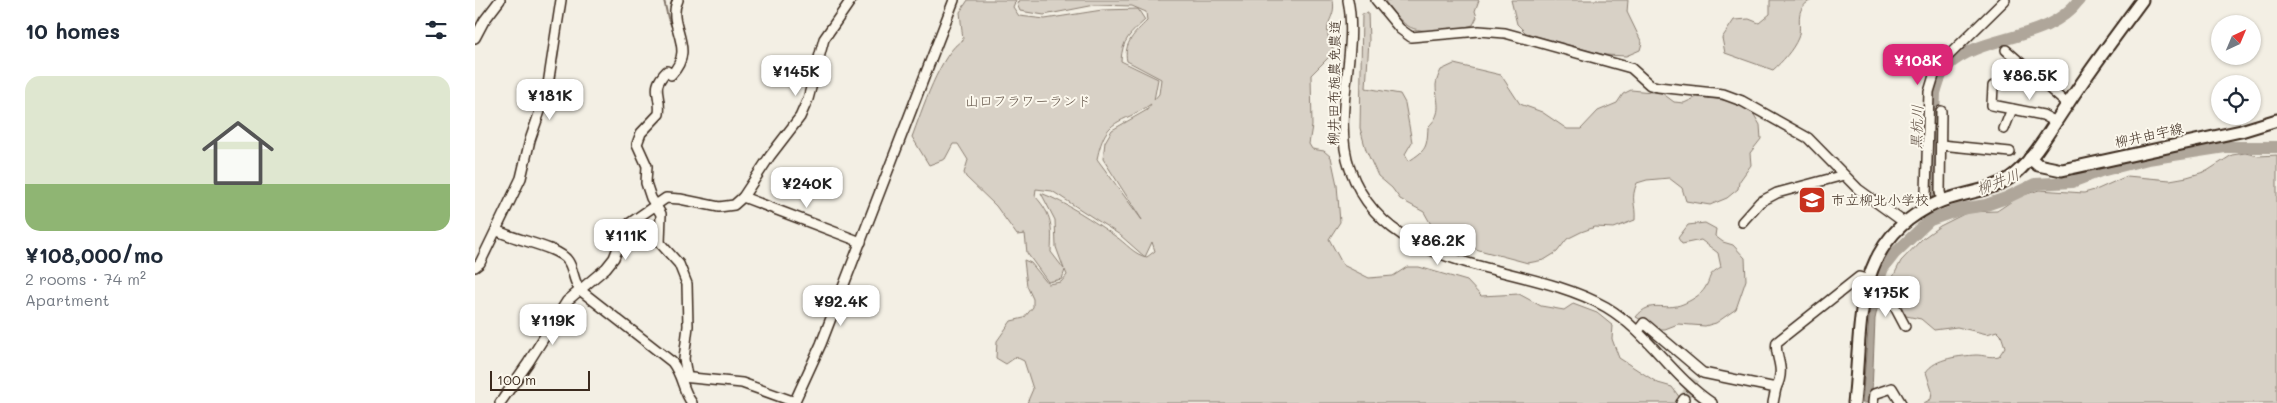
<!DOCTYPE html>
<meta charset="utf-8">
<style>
body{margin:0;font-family:Mali,"Klee One",sans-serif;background:#f6f6f7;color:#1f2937;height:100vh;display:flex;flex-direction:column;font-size:19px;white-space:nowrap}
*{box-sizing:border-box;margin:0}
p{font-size:16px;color:#747a83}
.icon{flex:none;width:28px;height:28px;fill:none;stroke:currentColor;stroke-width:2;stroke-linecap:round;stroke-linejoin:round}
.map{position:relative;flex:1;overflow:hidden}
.drawer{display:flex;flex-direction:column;background:#fff;width:475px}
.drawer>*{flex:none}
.needle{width:32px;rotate:44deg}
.tools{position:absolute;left:1736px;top:15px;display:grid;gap:10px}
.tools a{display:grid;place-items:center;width:50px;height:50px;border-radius:50%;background:#fff;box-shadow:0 1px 4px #0004;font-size:25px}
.scale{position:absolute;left:15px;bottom:12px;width:100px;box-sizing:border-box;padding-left:5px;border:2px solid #3b2a1e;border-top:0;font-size:14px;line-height:18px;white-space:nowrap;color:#3b2a1e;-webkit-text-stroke:4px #fbf7ec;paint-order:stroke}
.price{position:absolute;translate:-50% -42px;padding:0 11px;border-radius:10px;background:#fff;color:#222;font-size:16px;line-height:32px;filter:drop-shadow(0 1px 2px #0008)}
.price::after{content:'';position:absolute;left:50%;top:30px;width:15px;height:11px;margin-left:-8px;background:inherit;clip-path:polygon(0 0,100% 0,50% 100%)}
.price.selected{background:#db2777;color:#fff}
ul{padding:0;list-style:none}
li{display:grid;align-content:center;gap:10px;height:265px;padding:0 25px}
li+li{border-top:1px solid #e0e1e3}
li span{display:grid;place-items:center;height:155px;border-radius:15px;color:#555}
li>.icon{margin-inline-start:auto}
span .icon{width:90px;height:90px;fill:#fffc;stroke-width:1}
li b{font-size:21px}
h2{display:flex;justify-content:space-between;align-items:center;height:60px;padding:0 25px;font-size:21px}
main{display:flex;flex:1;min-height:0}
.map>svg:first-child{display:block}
</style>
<main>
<section class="drawer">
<h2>10 homes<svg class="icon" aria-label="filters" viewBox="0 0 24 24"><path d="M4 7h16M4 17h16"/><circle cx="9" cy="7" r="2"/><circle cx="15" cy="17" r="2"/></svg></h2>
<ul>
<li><span style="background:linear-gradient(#dfe7d0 70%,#8fb573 0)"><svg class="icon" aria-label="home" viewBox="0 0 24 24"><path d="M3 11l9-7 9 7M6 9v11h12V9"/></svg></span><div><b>¥108,000/mo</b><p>2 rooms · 74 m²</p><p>Apartment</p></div></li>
</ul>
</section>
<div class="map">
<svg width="1802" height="403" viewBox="0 0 1802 403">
<rect width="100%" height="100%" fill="#f3efe4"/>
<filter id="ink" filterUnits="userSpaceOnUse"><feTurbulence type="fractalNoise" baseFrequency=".02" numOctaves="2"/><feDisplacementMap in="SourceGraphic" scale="10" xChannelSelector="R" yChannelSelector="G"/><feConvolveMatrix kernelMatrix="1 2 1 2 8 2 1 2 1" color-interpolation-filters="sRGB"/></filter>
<g filter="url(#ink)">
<!-- green -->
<g fill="#d8d1c6" stroke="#8a7e72" fill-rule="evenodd">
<path d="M493,0H541L538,7L544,16L570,19L627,10L663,9L670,20C655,34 647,40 646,61L683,79L679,100L684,94L686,79L652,61C648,43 660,33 672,21L671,12L657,6L620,5L569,15L545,11L542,4L544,0H858C862,21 844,21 858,49L857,54L836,75L837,126L834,144L837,149L849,151L856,157L862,185L865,222L854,239L868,265L894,278L918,276L932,267H944L992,281L1006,296L1044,294L1066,306L1089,310L1098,304L1122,313L1138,326L1137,339L1144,358L1183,383L1197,387L1205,398L1203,403H552L558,389L549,361L541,357L531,364L521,358L522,341L536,321L549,318L558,307V299L552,286L549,260L556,263L573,284L586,282L592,275L590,270L587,279L573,282L552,253L550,234L542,235L521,206L491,177L489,173L493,160L483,144H478L470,159L454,165L437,137C446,113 466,51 488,40L485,12ZM676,104L672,110L637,130L630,142L628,159L667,220L622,159C631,115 645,126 676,104ZM561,189L577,191L645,235L670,257L677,242L680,251L672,257C659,255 651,243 640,236C617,220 592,203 566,193L580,220L581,247L589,269L576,252C577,226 578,216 560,196Z"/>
<path d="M909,0H1004L1000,11L1002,17L998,25C983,29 946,35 933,26C923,20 916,9 909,0Z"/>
<polygon points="1036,0 1153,0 1152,12 1167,43 1165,50 1151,56 1130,55 1051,33 1042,24"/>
<path d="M1295,0H1337C1317,9 1328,25 1323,38C1318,50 1307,62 1298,70L1250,53L1247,38L1259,20L1274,19L1284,23L1295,14Z"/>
<path d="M893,13L894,40L891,88L925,94L930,103L937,142L930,154L934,161C951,150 952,148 953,127C969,112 961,102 961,85C961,81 964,74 966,70L979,64L1026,75L1045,104L1067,112L1092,129H1106L1123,111L1142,103L1148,94L1156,90L1187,93L1199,102L1209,103L1222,97L1258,101L1278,113L1285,125L1286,139L1275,153L1276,165L1264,182L1263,189L1252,198L1235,205L1211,201L1207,188L1194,178L1172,180L1162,183C1155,200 1161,203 1160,220L1139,228L1120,227L1106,232L1092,239L1082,252L1069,260L1053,263L1004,250L979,241L958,228L949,212L925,199L917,188L903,176L891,150L885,128L887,14Z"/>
<path d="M1770,153L1784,156L1802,155V403H1449L1456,399L1457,391L1451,372C1460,358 1485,356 1501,355C1509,355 1515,358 1524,356L1530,347L1526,335L1522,331L1512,334L1482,327L1459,330L1446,319L1431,316C1424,304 1423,290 1418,277L1426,261L1447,239L1465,226L1493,212L1522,211L1543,197L1564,190L1609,193L1623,189L1652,176L1695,180L1712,177L1732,171L1757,155Z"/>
<path d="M1230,223L1241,229L1240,236L1248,242L1258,245L1270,258L1271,280L1261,309L1241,323L1230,326L1203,324L1190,329H1183L1161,317C1176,298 1189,312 1208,304C1215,301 1226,295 1230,288C1237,276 1232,275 1246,267L1243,253L1226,240L1207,244L1203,238L1213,225Z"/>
</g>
<!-- water -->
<polygon fill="#afa69a" stroke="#817468" points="1396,295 1405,296 1400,319 1397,392 1396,403 1387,403"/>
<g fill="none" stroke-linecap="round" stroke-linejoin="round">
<!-- stream -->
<g stroke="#817468" stroke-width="2">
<polyline points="189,0 193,18 199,31"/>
<polyline points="162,153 167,164"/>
<polyline points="182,245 190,255"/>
<polyline points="208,291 208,309"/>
</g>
<!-- river -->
<g stroke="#afa69a" stroke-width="12">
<path d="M1455,215L1460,93C1463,83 1465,73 1472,66C1507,33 1572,43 1604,0"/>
<polyline points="1400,304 1403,282 1408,268 1419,254 1455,220 1486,209 1511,205 1531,198 1560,184 1597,182 1626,171 1673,159 1750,147 1802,147"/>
</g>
<!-- minor-tunnel -->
<polyline stroke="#cec8bc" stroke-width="9" stroke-dasharray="9 4.5" stroke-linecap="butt" points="1209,399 1221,375"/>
<!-- minor casing -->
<g stroke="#3b2a1e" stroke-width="12">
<g id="minor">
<path d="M203,0C190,26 223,47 196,75L192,71C174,89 187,94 184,114L166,133L162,144L172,166L171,183L176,198L186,214L185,243L204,264L212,284L213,326L209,359L212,376"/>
<path d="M873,0C884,55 856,115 875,169C914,278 1047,259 1131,307C1173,332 1197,377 1237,403"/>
<polyline points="901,0 925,29 936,37 1004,31 1030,33 1156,68 1175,85 1183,87 1248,94 1267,101 1333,138 1383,189 1430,223"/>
<polyline points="0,38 9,21 25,0"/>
<polyline points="1531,50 1592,104"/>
<polyline points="1518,86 1517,105 1568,115 1581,122"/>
<polyline points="1466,111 1465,192 1467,201"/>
<polyline points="1529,129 1537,109"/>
<polyline points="1466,145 1535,152"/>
<polyline points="268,197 386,242"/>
<polyline points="1448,209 1451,193 1454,92 1461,69 1467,62 1530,0"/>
<polyline points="1267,222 1285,202 1302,193 1369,175"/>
<path d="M21,230C38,240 83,246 93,261C99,270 98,281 105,290L197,362C208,376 207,390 217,403"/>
<polyline points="0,267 5,263 46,178 55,140 72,91 86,0"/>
<polyline points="1390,291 1413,294 1430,326"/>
<polyline points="1163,331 1169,323 1228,373 1301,388 1298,403"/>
<polyline points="207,377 267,383 320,402"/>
<path d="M1301,388C1312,367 1298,355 1302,342L1384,277L1392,279"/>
<polyline points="25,403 53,363 92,301 131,268 139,258 151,227 155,223 191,198 205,199 244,207 259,205 268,197 295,156 325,117 333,99 349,39 376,0"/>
<polyline points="319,403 346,344 479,0"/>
<polyline points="1206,403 1209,399"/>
<polyline points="1398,403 1399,394 1417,388 1426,403"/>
</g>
</g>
<!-- major casing -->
<g stroke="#3b2a1e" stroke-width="15">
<g id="major">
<polyline points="1555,158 1563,165 1587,170 1766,131 1802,120"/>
<path d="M1379,403C1388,325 1375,241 1462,203C1486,192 1519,192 1540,174C1563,154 1577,126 1594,102C1617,67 1642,34 1667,0"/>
</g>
</g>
<!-- minor -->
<use href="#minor" stroke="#fbf7ec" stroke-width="9"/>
<!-- major -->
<use href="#major" stroke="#fbf7ec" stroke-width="11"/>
</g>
</g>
<!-- icons -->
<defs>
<g id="school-square" transform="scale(1.4375)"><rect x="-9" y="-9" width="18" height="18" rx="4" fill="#c8321e" stroke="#fbf7ec"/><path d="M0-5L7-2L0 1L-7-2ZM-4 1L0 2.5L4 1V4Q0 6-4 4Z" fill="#fff"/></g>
</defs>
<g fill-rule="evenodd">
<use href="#school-square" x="1337" y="200"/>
</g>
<g text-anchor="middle" stroke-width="4" stroke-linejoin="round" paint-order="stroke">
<!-- street labels -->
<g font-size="14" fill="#3b2a1e" stroke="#fbf7ec">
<text transform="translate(859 83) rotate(-89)" y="5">柳井田布施農免農道</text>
<text transform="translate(1674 135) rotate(-12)" y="5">柳井由宇線</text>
</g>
<!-- park labels -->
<g font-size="14" fill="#625448" stroke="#fbf7ec">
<text x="553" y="106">山口フラワーランド</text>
</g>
<!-- poi labels -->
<g font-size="14" fill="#3b2a1e" stroke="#fbf7ec" text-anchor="start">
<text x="1356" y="205">市立柳北小学校</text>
</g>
<!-- water labels -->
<g font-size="15" font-style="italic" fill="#645549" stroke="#fbf7ec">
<text transform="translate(1442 127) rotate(-88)" y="5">黒杭川</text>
<text transform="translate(1523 182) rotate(-21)" y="5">柳井川</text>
</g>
</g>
</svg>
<div class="tools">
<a><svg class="needle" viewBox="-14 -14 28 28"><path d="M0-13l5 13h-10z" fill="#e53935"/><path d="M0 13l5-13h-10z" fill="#747a83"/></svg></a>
<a><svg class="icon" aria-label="locate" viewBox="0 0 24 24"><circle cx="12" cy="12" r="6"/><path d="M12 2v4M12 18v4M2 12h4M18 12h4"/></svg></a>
</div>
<div class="scale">100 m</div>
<b class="price selected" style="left:1443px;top:86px">¥108K</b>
<b class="price" style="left:321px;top:97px">¥145K</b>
<b class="price" style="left:1555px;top:101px">¥86.5K</b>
<b class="price" style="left:75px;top:121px">¥181K</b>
<b class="price" style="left:332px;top:209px">¥240K</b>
<b class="price" style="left:151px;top:261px">¥111K</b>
<b class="price" style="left:963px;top:266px">¥86.2K</b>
<b class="price" style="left:1411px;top:318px">¥175K</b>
<b class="price" style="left:366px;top:327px">¥92.4K</b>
<b class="price" style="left:78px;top:346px">¥119K</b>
</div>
</main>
